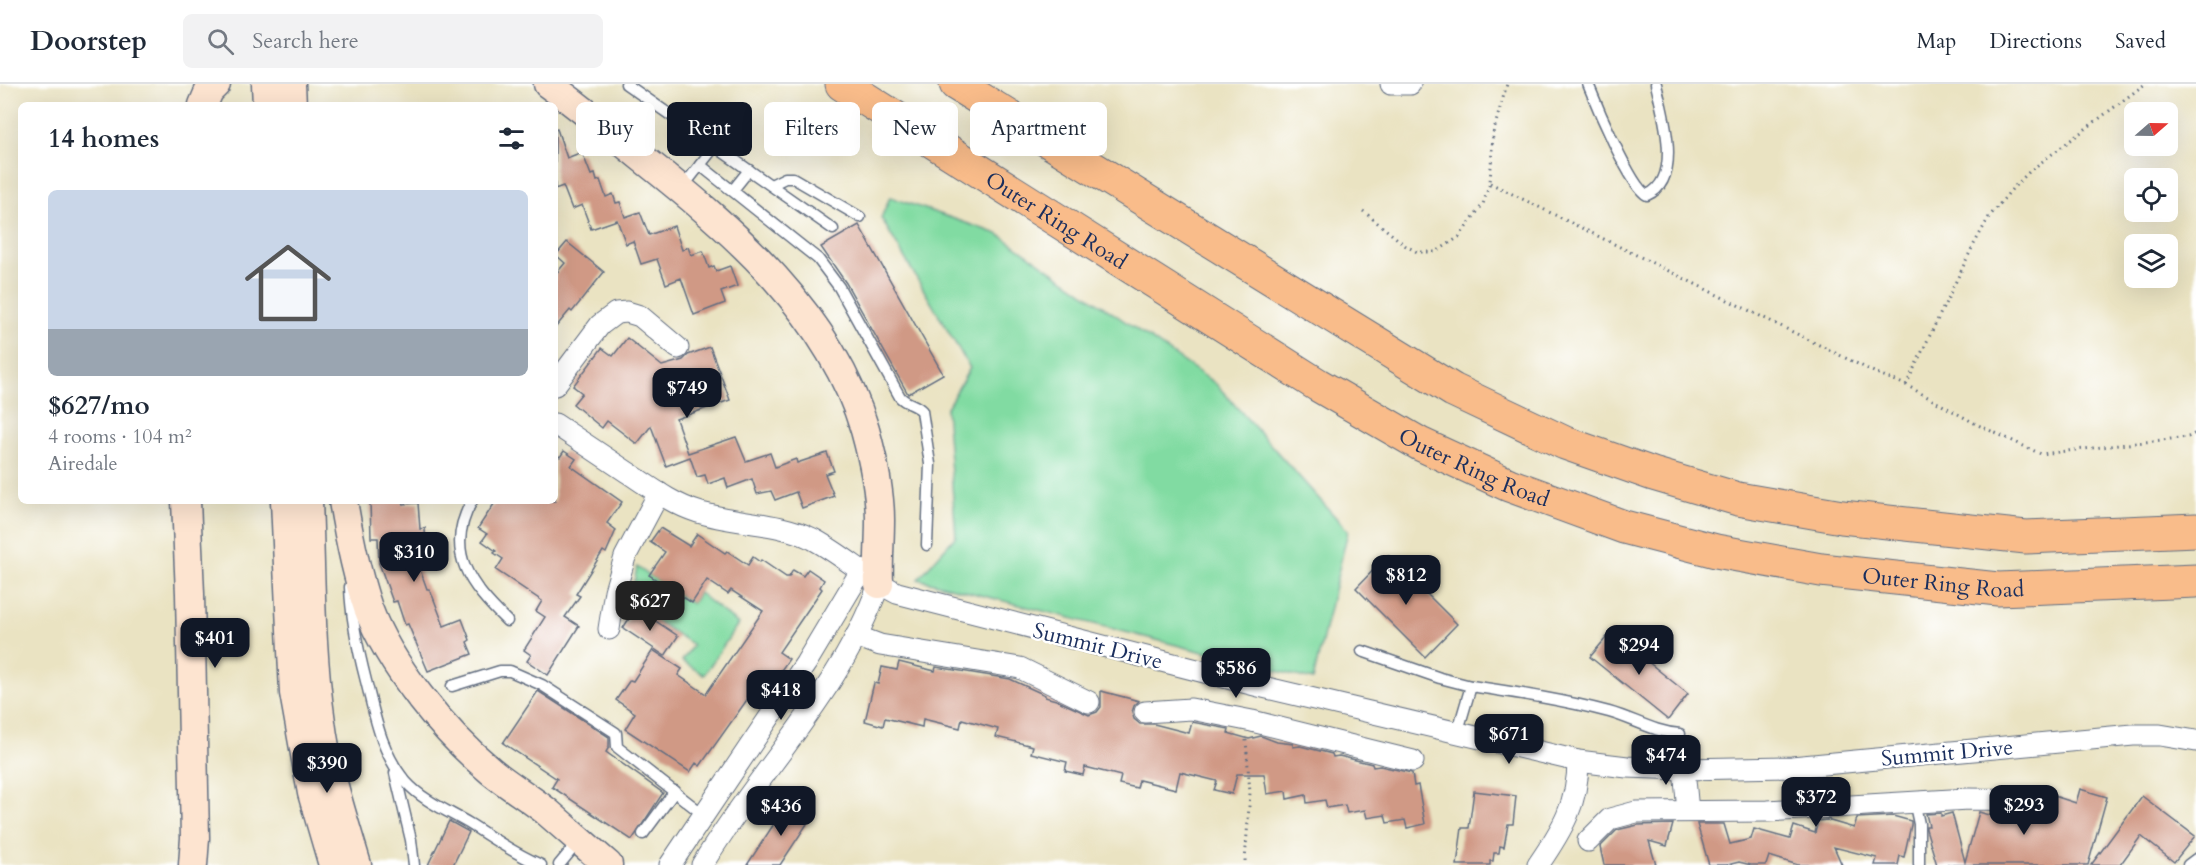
<!DOCTYPE html>
<meta charset="utf-8">
<style>
body{margin:0;font-family:Cardo,serif;background:#f2f2f3;color:#1f2937;height:100vh;display:flex;flex-direction:column;font-size:22px;white-space:nowrap}
*{box-sizing:border-box;margin:0}
p{font-size:20px;color:#747a83}
.icon{flex:none;width:33px;height:33px;fill:none;stroke:currentColor;stroke-width:2;stroke-linecap:round;stroke-linejoin:round}
.map{position:relative;flex:1;overflow:hidden}
.panel{position:absolute;left:18px;top:18px;width:540px;height:402px;display:flex;flex-direction:column;background:#fff;border-radius:9px;box-shadow:0 6px 24px #0002}
.panel>*{flex:none}
.top-card{position:absolute;left:576px;top:18px;width:570px;height:54px;display:flex;gap:12px}
.needle{width:39px;rotate:70deg}
.fabs{position:absolute;left:2124px;top:18px;display:grid;gap:12px}
.fabs a{display:grid;place-items:center;width:54px;height:54px;border-radius:9px;background:#fff;box-shadow:0 6px 24px #0002;font-size:30px}
.price{position:absolute;translate:-50% -51px;padding:0 14px;border-radius:12px;background:#111827;color:#fff;font-size:20px;line-height:39px;filter:drop-shadow(0 2px 3px #0008)}
.price::after{content:'';position:absolute;left:50%;top:36px;width:18px;height:14px;margin-left:-9px;background:inherit;clip-path:polygon(0 0,100% 0,50% 100%)}
.price.on{background:#222;color:#fff}
ul{padding:0;list-style:none}
li{display:grid;align-content:center;gap:12px;height:318px;padding:0 30px}
li span{display:grid;place-items:center;height:186px;border-radius:9px;color:#555}
li>.icon{margin-inline-start:auto}
span .icon{width:108px;height:108px;fill:#fffc;stroke-width:1}
li b{font-size:26px}
h2{display:flex;justify-content:space-between;align-items:center;height:72px;padding:0 30px;font-size:26px}
.tag{padding:0 21px;border-radius:9px;background:#fff;box-shadow:0 6px 24px #0002;font-size:21px;line-height:54px}
.tag.on{background:#111827;color:#fff}
header{display:flex;align-items:center;gap:36px;box-sizing:border-box;height:84px;padding:0 30px;background:#fff;border-bottom:2px solid #e0e1e3}
header strong{font-size:28px}
nav{display:flex;gap:33px;margin-inline-start:auto;font-size:21px}
.search{width:420px;height:54px;background:#f2f2f3;display:flex;align-items:center;gap:15px;box-sizing:border-box;padding:0 21px;border-radius:9px;color:#747a83;font-size:22px}
.map>svg:first-child{display:block}
</style>
<header>
<strong>Doorstep</strong>
<div class="search"><svg class="icon" aria-label="search" viewBox="0 0 24 24"><circle cx="10" cy="10" r="6"/><path d="M15 15l6 6"/></svg>Search here</div>
<nav><a>Map</a><a>Directions</a><a>Saved</a></nav>
</header>
<div class="map">
<svg width="2196" height="781" viewBox="0 0 2196 781">
<rect width="100%" height="100%" fill="#fff"/>
<filter id="ink" filterUnits="userSpaceOnUse"><feTurbulence type="fractalNoise" baseFrequency=".0167" numOctaves="2"/><feDisplacementMap in="SourceGraphic" scale="12" xChannelSelector="R" yChannelSelector="G"/><feConvolveMatrix kernelMatrix="1 2 1 2 8 2 1 2 1" color-interpolation-filters="sRGB"/></filter>
<filter id="wash" filterUnits="userSpaceOnUse"><feTurbulence type="fractalNoise" baseFrequency=".008" numOctaves="4" result="noise"/><feDisplacementMap in="SourceGraphic" scale="24" xChannelSelector="R" yChannelSelector="G"/><feGaussianBlur stdDeviation="1.35" result="paint"/><feColorMatrix in="noise" values="0 0 0 0 0 0 0 0 0 0 0 0 0 0 0 0 0 1.4 0 .05"/><feComposite in="paint" operator="in"/></filter>
<g filter="url(#wash)">
<rect width="100%" height="100%" fill="#eae3c2"/>
<!-- green -->
<g fill="#81dba2" stroke="#4e8580" stroke-width="1.5">
<polygon points="890,113 998,150 1216,300 1348,447 1313,596 918,495 956,452 946,325 970,284 881,134"/>
<polygon points="637,483 692,520 699,509 738,540 704,591 682,577 693,561 630,519"/>
</g>
<g id="blocks">
<!-- building -->
<g fill="#d09985">
<polygon points="555,45 557,45 567,74 582,68 591,91 595,90 597,97 600,96 606,113 613,110 616,119 620,118 625,133 640,128 649,151 674,142 682,166 688,163 691,171 703,167 709,184 714,182 716,187 730,182 737,202 721,208 725,219 694,231 681,194 666,200 657,175 641,180 633,157 626,160 617,136 591,145 582,121 572,125 563,102 555,105"/>
<polygon points="859,141 943,290 908,310 846,199 821,163"/>
<polygon points="567,158 604,188 572,228 570,226 555,244 555,191 565,179 556,171"/>
<polygon points="627,254 662,282 683,276 688,271 710,263 730,316 676,335 688,369 736,353 746,377 770,369 775,383 796,375 797,379 827,369 834,387 825,390 834,412 802,424 796,408 775,416 771,407 757,410 752,395 728,404 725,394 708,400 705,391 697,393 690,373 666,382 651,342 637,360 607,337 602,344 573,320 582,309 573,302 602,264 613,272"/>
<polygon points="564,367 576,375 571,382 622,418 607,439 616,446 606,469 603,467 576,510 580,512 565,533 579,542 548,591 527,577 531,571 524,566 545,533 536,527 542,517 496,486 503,475 494,469 496,467 482,457 487,450 478,444 496,417 555,417 555,370 560,373"/>
<polygon points="370,417 403,417 403,420 418,419 420,445 425,444 426,466 413,466 427,505 429,505 433,513 444,542 462,535 470,556 467,558 472,570 428,587 408,540 405,541 397,517 393,518 379,479 378,454 371,454"/>
<polygon points="660,444 689,462 697,450 725,469 727,467 748,481 753,473 760,478 761,476 786,493 789,493 793,486 803,492 808,485 824,496 820,503 822,505 779,568 789,575 775,595 766,589 700,682 696,679 690,688 625,645 635,629 616,616 630,596 633,597 653,566 682,585 678,591 706,610 763,527 731,506 728,510 707,496 692,519 649,491 665,468 650,458"/>
<polygon points="1388,471 1457,540 1425,573 1356,504"/>
<polygon points="636,524 678,552 665,572 623,544"/>
<polygon points="1611,548 1688,610 1668,636 1590,573"/>
<polygon points="899,578 935,587 936,583 1010,595 1045,611 1045,613 1056,616 1089,631 1097,628 1101,623 1101,607 1139,617 1134,622 1132,628 1134,635 1140,640 1154,640 1189,649 1192,638 1229,645 1228,649 1249,655 1261,652 1277,658 1293,660 1293,663 1300,662 1332,670 1333,673 1339,672 1372,680 1373,683 1380,682 1412,689 1414,702 1418,701 1425,740 1407,744 1405,736 1387,739 1385,731 1367,734 1365,726 1347,729 1345,721 1327,724 1325,716 1307,719 1306,711 1287,715 1286,707 1267,710 1264,690 1237,690 1232,710 1214,706 1217,697 1180,688 1176,705 1139,696 1137,704 1119,700 1121,692 1085,683 1083,691 1065,687 1067,678 1031,669 1033,662 996,653 998,645 962,635 960,644 923,635 922,643 885,634 883,642 865,637 874,599 878,600 882,583 897,586"/>
<polygon points="538,607 609,653 609,663 606,668 663,709 632,756 552,703 557,695 503,659"/>
<polygon points="2080,705 2107,713 2088,781 1937,781 1926,745 1926,742 1929,742 1926,730 1941,729 1941,732 1952,729 1965,778 1979,728 2016,739 2019,728 2045,735 2051,711 2076,719"/>
<polygon points="1474,707 1516,712 1513,740 1508,740 1504,763 1500,762 1499,769 1494,769 1493,777 1490,777 1490,781 1457,781 1462,744 1469,744"/>
<polygon points="2142,712 2195,752 2174,778 2141,752 2120,781 2091,781"/>
<polygon points="789,717 808,729 803,737 807,740 780,781 747,781"/>
<polygon points="1893,732 1911,737 1911,741 1904,773 1900,772 1898,781 1875,781 1877,774 1834,763 1842,781 1798,781 1769,772 1766,781 1751,781 1739,778 1727,781 1709,781 1697,740 1724,740 1730,760 1751,755 1754,745 1790,755 1794,742 1815,749 1818,737 1827,736 1854,744 1857,734"/>
<polygon points="449,737 469,748 453,781 428,781"/>
<polygon points="1673,740 1667,762 1649,757 1656,781 1604,781 1600,763 1617,746 1638,741"/>
</g>
</g>
</g>
<g filter="url(#ink)">
<use href="#blocks" fill-opacity="0" stroke="#636e81" stroke-width="1.5"/>
<g fill="none" stroke-linecap="round" stroke-linejoin="round">
<!-- service casing -->
<g stroke="#636e81" stroke-width="13">
<g id="service">
<polyline points="626,0 833,145"/>
<path d="M1588,0C1596,20 1631,104 1647,111C1684,95 1662,28 1656,0"/>
<path d="M700,81L818,175L839,203L900,313C906,320 916,320 922,327L930,380L927,461"/>
<polyline points="771,101 785,94 793,94 860,133"/>
<polyline points="682,104 715,62"/>
<polyline points="733,106 749,86"/>
<path d="M472,417C443,468 471,502 507,537"/>
<path d="M350,503C351,535 358,566 366,597C375,632 381,669 406,698C423,717 448,727 470,740C494,755 515,770 541,781"/>
<polyline points="1362,567 1440,594 1471,602"/>
<polyline points="452,602 500,587 510,587 542,601 616,649 617,663 704,731"/>
<path d="M1457,650L1471,602C1518,609 1564,616 1609,628C1634,635 1654,648 1680,650"/>
<polyline points="395,689 411,756 414,781"/>
<polyline points="1914,717 1919,740 1919,781"/>
<polyline points="643,750 675,707"/>
<polyline points="559,781 578,758"/>
<polyline points="2188,781 2196,775"/>
</g>
</g>
<!-- minor casing -->
<g stroke="#636e81" stroke-width="23">
<g id="minor">
<polyline points="1391,0 1410,0"/>
<polyline points="555,301 600,241 616,229 627,228 640,232 678,264"/>
<path d="M555,340C579,356 603,372 627,388C650,403 672,420 698,428C736,440 777,437 813,455C843,471 867,494 897,509L1259,602L1578,677L1627,683L1684,685L1792,683L2133,651H2160L2196,657"/>
<polyline points="609,545 615,507 625,473 659,409"/>
<polyline points="856,552 880,561 1020,584 1089,618"/>
<polyline points="1145,628 1191,625 1252,637 1413,677"/>
<polyline points="1684,685 1688,727"/>
<polyline points="1588,757 1610,735 1636,728 1768,727 1968,715 2038,716"/>
<polyline points="670,781 806,579 861,487"/>
<path d="M702,781C760,685 841,607 879,500"/>
<path d="M1538,781C1562,746 1578,720 1578,677"/>
</g>
</g>
<!-- secondary casing -->
<g stroke="#636e81" stroke-width="31">
<g id="secondary">
<polyline points="266,0 267,21"/>
<polyline points="291,0 292,21"/>
<path d="M548,0C580,23 610,48 641,73C734,147 830,229 865,346C873,375 880,407 880,436C880,457 878,478 879,500"/>
<polyline points="203,21 209,7 216,0"/>
<polyline points="186,417 190,510 195,754 193,781"/>
<polyline points="285,417 294,609 312,709 333,781"/>
<path d="M308,417C311,490 310,565 321,638C327,686 343,734 357,781"/>
<path d="M343,417C349,453 356,489 368,524C389,581 444,648 491,687C508,701 528,713 546,727C567,745 587,763 608,781"/>
</g>
</g>
<!-- motorway casing -->
<g stroke="#636e81" stroke-width="35">
<g id="motorway">
<path id="s1" d="M842,0L1318,301L1420,360L1509,401L1624,443L1716,467L1821,486L1998,505L2196,497"/>
<polyline points="956,0 1453,306 1565,359 1653,390 1738,415 1842,433 2026,453 2196,446"/>
</g>
</g>
<!-- path -->
<g stroke="#636e81" stroke-width="3" stroke-dasharray="1.5 4.5" stroke-linecap="butt">
<polyline points="1490,99 1874,288 1906,301 1976,340 2041,370 2188,353 2196,349"/>
<polyline points="1363,127 1406,162 1417,168 1436,168 1459,153 1483,120 1490,99 1493,49 1507,0"/>
<polyline points="1906,301 1972,164 1989,133 2012,105 2031,86 2145,0"/>
<polyline points="1245,777 1250,709 1246,656"/>
</g>
<!-- service -->
<use href="#service" stroke="#fff" stroke-width="10"/>
<!-- minor -->
<use href="#minor" stroke="#fff" stroke-width="21"/>
<!-- secondary -->
<use href="#secondary" stroke="#fde4d0" stroke-width="28"/>
<!-- motorway -->
<use href="#motorway" stroke="#f9bc8a" stroke-width="33"/>
</g>
</g>
<g text-anchor="middle" stroke-width="5" stroke-linejoin="round" paint-order="stroke">
<!-- street labels -->
<g font-size="22" fill="#1b2f5e" stroke="#fff">
<text dy="8" stroke="none"><textPath href="#s1" startOffset="254">Outer Ring Road</textPath></text>
<text dy="8" stroke="none"><textPath href="#s1" startOffset="740">Outer Ring Road</textPath></text>
<text dy="8" stroke="none"><textPath href="#s1" startOffset="1226">Outer Ring Road</textPath></text>
<text transform="translate(1098 561) rotate(14)" y="8">Summit Drive</text>
<text transform="translate(1947 668) rotate(-5)" y="8">Summit Drive</text>
</g>
</g>
</svg>
<div class="fabs">
<a><svg class="needle" viewBox="-14 -14 28 28"><path d="M0-13l5 13h-10z" fill="#e53935"/><path d="M0 13l5-13h-10z" fill="#747a83"/></svg></a>
<a><svg class="icon" aria-label="locate" viewBox="0 0 24 24"><circle cx="12" cy="12" r="6"/><path d="M12 2v4M12 18v4M2 12h4M18 12h4"/></svg></a>
<a><svg class="icon" aria-label="layers" viewBox="0 0 24 24"><path d="M12 4l9 5-9 5-9-5zM3 14l9 5 9-5"/></svg></a>
</div>
<b class="price" style="left:687px;top:335px">$749</b>
<b class="price" style="left:414px;top:499px">$310</b>
<b class="price" style="left:1406px;top:522px">$812</b>
<b class="price on" style="left:650px;top:548px">$627</b>
<b class="price" style="left:215px;top:585px">$401</b>
<b class="price" style="left:1639px;top:592px">$294</b>
<b class="price" style="left:1236px;top:615px">$586</b>
<b class="price" style="left:781px;top:637px">$418</b>
<b class="price" style="left:1509px;top:681px">$671</b>
<b class="price" style="left:1666px;top:702px">$474</b>
<b class="price" style="left:327px;top:710px">$390</b>
<b class="price" style="left:1816px;top:744px">$372</b>
<b class="price" style="left:2024px;top:752px">$293</b>
<b class="price" style="left:781px;top:753px">$436</b>
<div class="top-card">
<a class="tag">Buy</a>
<a class="tag on">Rent</a>
<a class="tag">Filters</a>
<a class="tag">New</a>
<a class="tag">Apartment</a>
</div>
<section class="panel">
<h2>14 homes<svg class="icon" aria-label="filters" viewBox="0 0 24 24"><path d="M4 7h16M4 17h16"/><circle cx="9" cy="7" r="2"/><circle cx="15" cy="17" r="2"/></svg></h2>
<ul>
<li><span style="background:linear-gradient(#c9d6e8 75%,#9aa5b1 0)"><svg class="icon" aria-label="home" viewBox="0 0 24 24"><path d="M3 11l9-7 9 7M6 9v11h12V9"/></svg></span><div><b>$627/mo</b><p>4 rooms · 104 m²</p><p>Airedale</p></div></li>
</ul>
</section>
</div>
